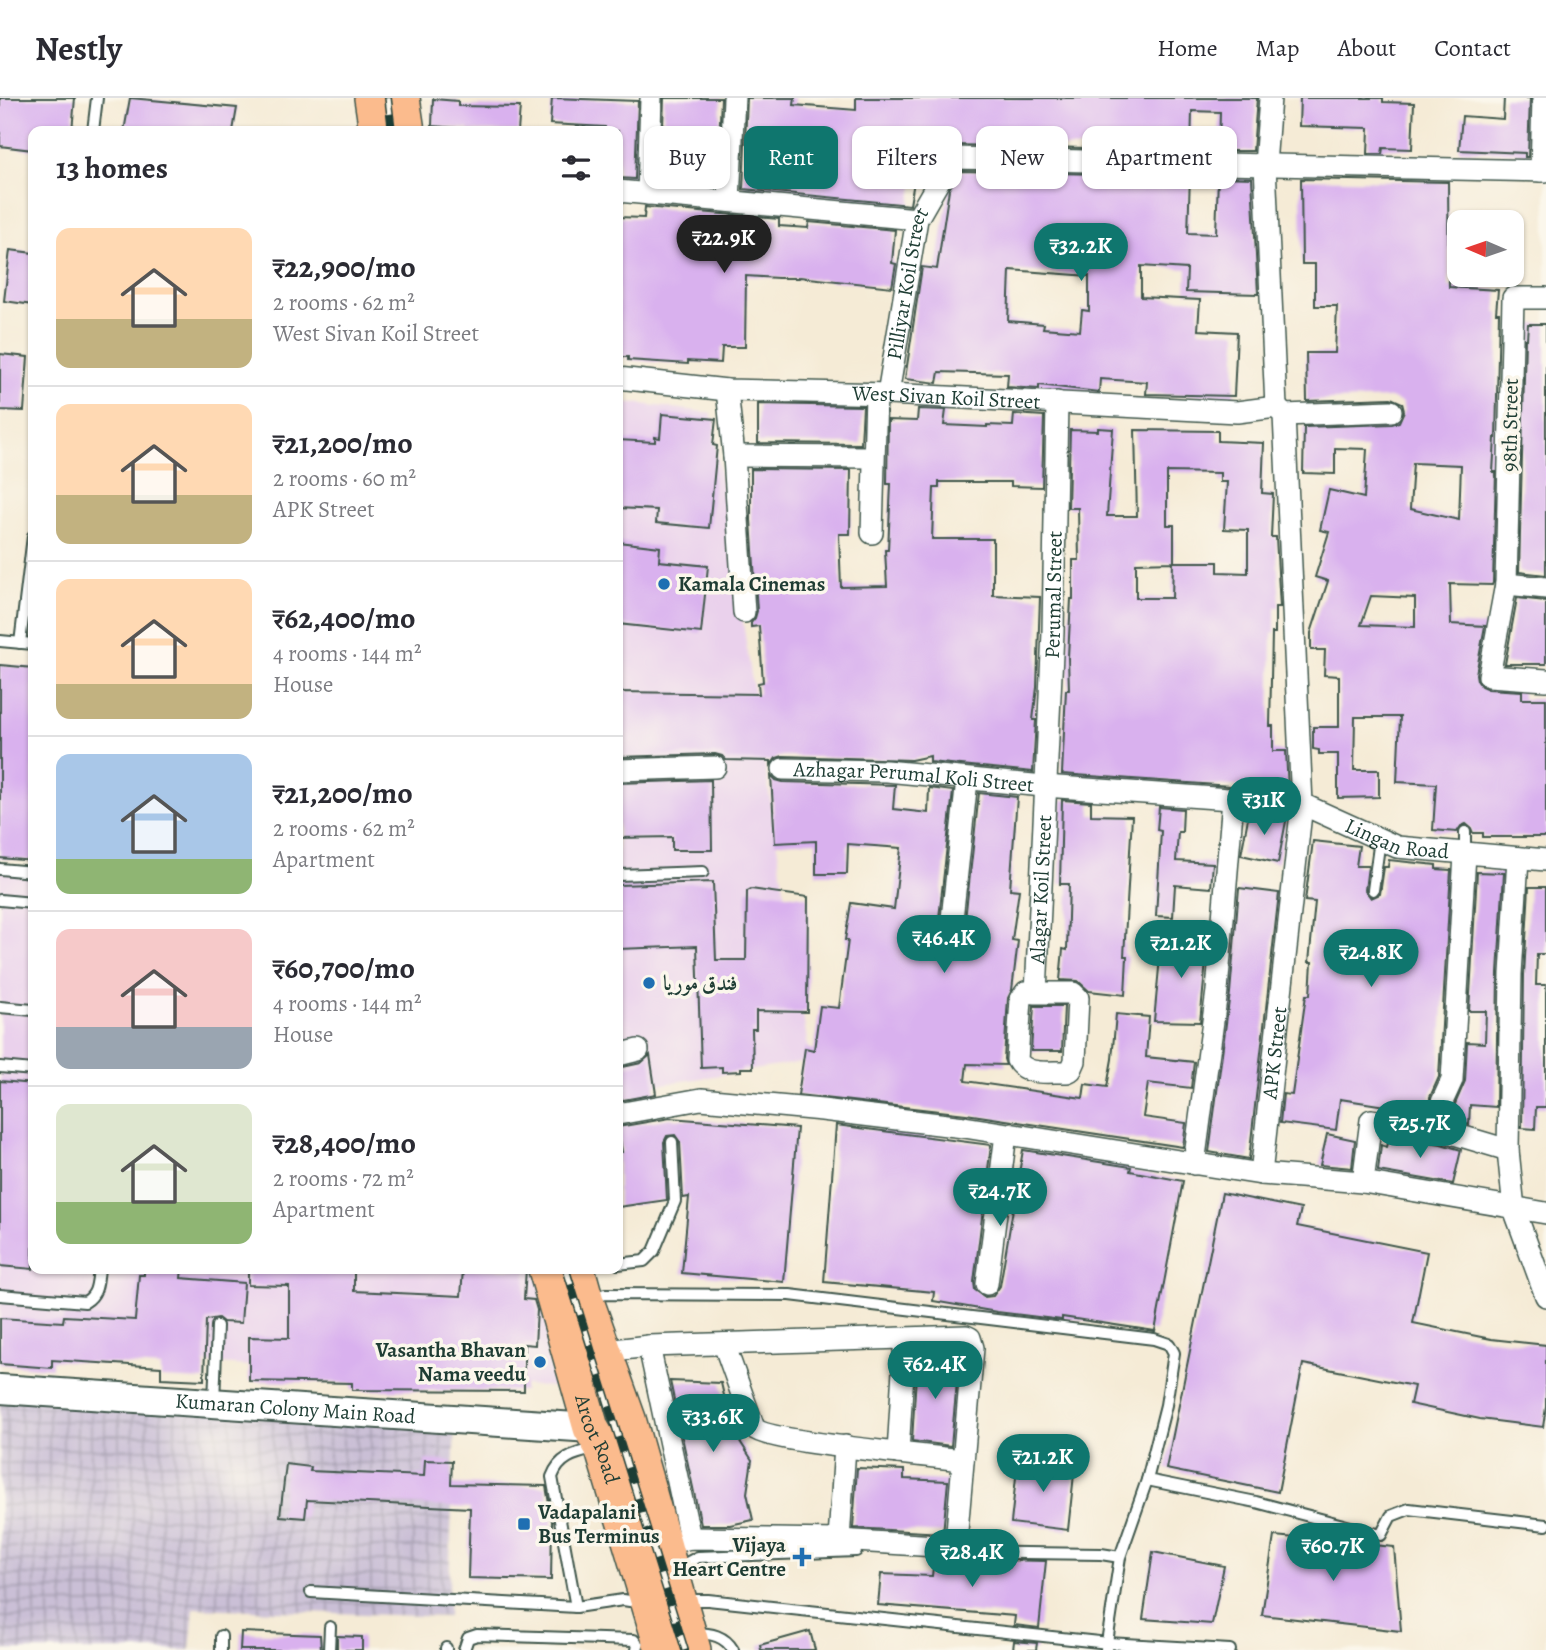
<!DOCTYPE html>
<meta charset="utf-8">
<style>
body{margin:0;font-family:Alegreya,Amiri,serif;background:#f2f2f3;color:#2b2b33;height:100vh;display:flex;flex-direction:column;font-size:26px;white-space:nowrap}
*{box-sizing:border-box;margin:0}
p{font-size:23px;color:#7c7c81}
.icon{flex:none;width:38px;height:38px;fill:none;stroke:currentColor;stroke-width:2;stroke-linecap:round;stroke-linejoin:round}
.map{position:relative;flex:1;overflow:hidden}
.side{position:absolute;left:28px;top:28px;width:595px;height:1148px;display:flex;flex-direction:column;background:#fff;border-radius:14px;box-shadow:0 2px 5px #0004}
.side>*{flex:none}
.hud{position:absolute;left:644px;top:28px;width:665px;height:63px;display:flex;gap:14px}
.needle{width:46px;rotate:272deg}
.fabs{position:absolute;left:1447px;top:112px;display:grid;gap:14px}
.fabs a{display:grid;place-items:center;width:77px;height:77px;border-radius:14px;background:#fff;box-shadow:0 2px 5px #0004;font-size:35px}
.price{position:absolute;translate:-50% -60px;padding:0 16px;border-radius:24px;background:#0f766e;color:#fff;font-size:23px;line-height:46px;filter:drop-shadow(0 2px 4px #0008)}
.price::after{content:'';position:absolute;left:50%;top:42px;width:21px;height:16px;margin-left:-10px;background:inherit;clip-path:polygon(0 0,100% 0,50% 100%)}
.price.active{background:#222;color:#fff}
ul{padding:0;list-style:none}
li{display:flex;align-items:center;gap:21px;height:175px;padding:0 28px}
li+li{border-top:2px solid #e1e1e2}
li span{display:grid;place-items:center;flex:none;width:196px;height:140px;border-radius:14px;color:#555}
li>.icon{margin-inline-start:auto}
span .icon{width:84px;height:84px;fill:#fffc;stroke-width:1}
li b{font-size:30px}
h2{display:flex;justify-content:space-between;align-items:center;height:84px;padding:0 28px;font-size:30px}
.pill{padding:0 24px;border-radius:14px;background:#fff;box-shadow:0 2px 5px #0004;font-size:24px;line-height:63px}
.pill.active{background:#0f766e;color:#fff}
header{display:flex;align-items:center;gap:42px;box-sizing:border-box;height:98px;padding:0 35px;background:#fff;border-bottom:2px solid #e1e1e2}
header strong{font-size:33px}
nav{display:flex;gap:38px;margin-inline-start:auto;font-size:24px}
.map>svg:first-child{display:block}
</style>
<header>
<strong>Nestly</strong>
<nav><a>Home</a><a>Map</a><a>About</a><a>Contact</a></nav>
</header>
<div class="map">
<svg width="1546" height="1552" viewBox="0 0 1546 1552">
<defs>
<pattern id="industrial-grid" width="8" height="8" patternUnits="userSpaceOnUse" patternTransform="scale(1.75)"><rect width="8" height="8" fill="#cabfd6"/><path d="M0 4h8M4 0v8" fill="none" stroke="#a39cae"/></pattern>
</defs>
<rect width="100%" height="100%" fill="#fbf7ec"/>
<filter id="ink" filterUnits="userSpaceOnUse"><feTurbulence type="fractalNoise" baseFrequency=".0143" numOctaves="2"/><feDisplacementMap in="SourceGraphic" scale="14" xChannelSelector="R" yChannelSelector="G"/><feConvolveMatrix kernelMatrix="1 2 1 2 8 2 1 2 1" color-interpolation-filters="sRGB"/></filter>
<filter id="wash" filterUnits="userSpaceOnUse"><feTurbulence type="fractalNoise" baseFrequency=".00686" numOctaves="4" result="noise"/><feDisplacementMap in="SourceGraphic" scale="28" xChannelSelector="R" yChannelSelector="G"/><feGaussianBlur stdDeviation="1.57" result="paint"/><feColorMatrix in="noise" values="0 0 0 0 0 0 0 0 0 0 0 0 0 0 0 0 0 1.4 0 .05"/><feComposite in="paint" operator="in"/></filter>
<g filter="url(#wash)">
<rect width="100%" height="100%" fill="#f5ebd6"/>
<!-- built -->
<g fill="#ead1ec">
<polygon points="618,303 711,315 810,963 618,993"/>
<polygon points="0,769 33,772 33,1171 542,1171 583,1291 0,1251"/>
</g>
<!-- industrial -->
<polygon fill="url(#industrial-grid)" points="0,1292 455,1324 448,1519 194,1510 190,1552 0,1552"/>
<g id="blocks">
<!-- building -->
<g fill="#d9b1ee" fill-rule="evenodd">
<polygon points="0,0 75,0 72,33 33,33 33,52 0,48"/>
<polygon points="130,0 237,10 233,33 124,33"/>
<polygon points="552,0 638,3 635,81 618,80 618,33 605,33 605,29 550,26"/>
<polygon points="664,0 721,0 717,89 670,85 674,30 663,29"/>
<polygon points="747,0 795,0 794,7 856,12 856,0 1257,0 1253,53 1219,53 1220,14 1192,13 1191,52 1039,49 1039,44 1002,42 1002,48 952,47 941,53 933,67 917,66 910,107 743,91"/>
<polygon points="1300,0 1383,0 1383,4 1414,5 1412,51 1383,50 1382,56 1368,56 1369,30 1299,28"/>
<polygon points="1504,0 1530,0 1528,59 1525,59 1525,55 1459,52 1462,18 1503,21"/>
<polygon points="433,1 458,3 458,8 520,9 518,33 468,33 468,31 432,28"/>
<path d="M960,73L1190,78L1188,135L1216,136L1218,79L1252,80L1258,196L1186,194L1187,171L1141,168V199L1200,202L1198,232L1237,234L1234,298L1146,296L1147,284L1100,281L1099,294L1039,287V291L1007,289L1008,276L939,274L937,285L905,281L922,169L937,171L949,91ZM1010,172L1089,178V213L1082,212L1080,233L1043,230L1044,226L1008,223Z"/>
<path d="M1301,81L1448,84L1449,189L1498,192L1496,215H1499L1496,340H1495L1493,374H1496L1493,485L1492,487L1450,486L1451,526L1485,528L1476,576L1477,582L1481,588L1488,591L1522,593V601H1546V739H1483V735H1473L1471,730L1466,726L1461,728L1457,734L1433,732L1436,686L1397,684L1400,619H1355L1354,672H1379V699L1338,700V656H1319V652L1313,651V629H1339V578L1324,577L1325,552H1311V535L1328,483L1315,479L1329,434L1320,432L1329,392L1364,400L1367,351L1335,350V376L1303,375L1304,329L1392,326L1399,324L1404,313L1402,305L1391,300L1307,303L1306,255H1335L1337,208H1315V166H1302ZM1413,365L1461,367L1459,422L1410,411ZM1371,498L1415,500V529L1361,527Z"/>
<polygon points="645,109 779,121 779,128 808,130 809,124 895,132 892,165 896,166 892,189 800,179 799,180 778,180 746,178 745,249 722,249 721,265 688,263 688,266 628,262 628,259 618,259 618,119 644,120"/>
<polygon points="10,152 33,155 33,207 4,203"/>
<polygon points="1528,226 1546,226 1546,477 1519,474 1525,241 1527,241"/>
<polygon points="0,256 28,259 24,313 0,312"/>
<polygon points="758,306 863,308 861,346 758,345"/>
<polygon points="918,311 946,312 944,327 987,329 987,327 1013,328 1014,316 1044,318 1042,389 1011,388 1011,384 939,384 939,390 934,390 932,441 993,441 993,497 1040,499 1037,589 1033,622 1036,622 1033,674 930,664 930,658 911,662 783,658 776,660 771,667 771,663 726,662 722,658 715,656 618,659 618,594 759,596 758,585 763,584 759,528 751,529 751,525 755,520 757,513 751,422 751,371 851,372 850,436 839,436 841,489 887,488 885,452 888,452 891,386 887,386 888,322 917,323"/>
<polygon points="662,316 716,321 713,347 717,348 709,430 656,425 657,412 618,410 618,342 655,344 655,339 660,340"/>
<path d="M1098,330L1113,331L1107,418H1137L1135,332L1218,333V343L1264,345L1262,395L1273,396L1271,439H1276L1280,509H1275V535H1272L1270,628H1273V653H1286L1288,692L1062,676L1066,592H1069L1068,559L1071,501H1073V462H1079L1078,410H1068L1070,332L1098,333ZM1167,374L1220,375V384H1227L1224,431L1248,432V475L1218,474V464H1174V427H1167ZM1173,464L1172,500H1136V465Z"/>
<polygon points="618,444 660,449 659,463 708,468 701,535 618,526"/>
<polygon points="1517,500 1546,503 1546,566 1505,566"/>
<polygon points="0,567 33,570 33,763 0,760"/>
<polygon points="771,677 776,682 783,684 895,687 893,711 928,715 929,690 953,693 938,829 943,840 950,843 961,838 964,831 979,695 1017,699 1010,791 1019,792 1012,842 1018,843 1012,892 1008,900 1004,961 1006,967 967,966 965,983 1083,1000 1085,986 1107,989 1112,961 1116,916 1149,919 1146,959 1194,964 1191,990 1148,985 1143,1019 1186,1025 1183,1049 966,1016 798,997 805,950 814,952 820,908 839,910 848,842 845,842 851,805 894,811 901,750 848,746 847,776 816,776 816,743 775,745"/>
<polygon points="711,682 712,752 672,752 672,739 618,740 618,685"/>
<polygon points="1062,702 1091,704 1091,717 1132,718 1124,858 1127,858 1125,897 1089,893 1078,883 1060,882 1063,851 1067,852 1069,786 1060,786"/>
<polygon points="1159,709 1183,711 1182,734 1178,734 1176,763 1213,765 1211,790 1175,787 1173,819 1156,818 1161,733 1157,732"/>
<polygon points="1249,715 1287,718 1278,765 1241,757"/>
<polygon points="1313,743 1359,748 1356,768 1368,768 1365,792 1371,800 1380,796 1384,769 1388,769 1389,762 1436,767 1436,771 1451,772 1439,979 1430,999 1430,1018 1392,1012 1392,1009 1340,1001 1336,1032 1280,1025 1283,996 1292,997 1306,897 1310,897 1312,864 1309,864 1315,804 1305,803"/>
<polygon points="1477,774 1504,775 1498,875 1496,1009 1470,1007 1469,1027 1456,1023 1455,1006 1465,983 1467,944 1485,945 1486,913 1469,913"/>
<polygon points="713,784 716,862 746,862 747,793 751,791 808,799 807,914 756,913 756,931 752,931 753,970 741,970 741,973 722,974 722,969 701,970 697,848 618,851 618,787"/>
<polygon points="1529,789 1546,789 1546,856 1537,856 1536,887 1546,887 1546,1009 1536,1009 1535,1031 1522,1030 1524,877"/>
<polygon points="1239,790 1279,795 1249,1061 1209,1054 1230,895"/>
<polygon points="1162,838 1208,843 1200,924 1154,923"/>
<polygon points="1034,908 1064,908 1062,953 1031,953"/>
<polygon points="650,957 656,996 618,1003 618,970 641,965"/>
<polygon points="0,983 33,986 33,1171 0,1168"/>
<polygon points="670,1020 797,1030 784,1184 682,1175 689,1099 683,1100 680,1044 675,1037 667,1038 664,1044 667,1102 618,1109 618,1054 622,1054 618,1029"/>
<polygon points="836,1027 991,1047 974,1184 975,1192 985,1199 993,1198 1000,1188 1023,1052 1131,1069 1130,1073 1183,1083 1155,1233 1062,1219 1062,1222 997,1214 933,1203 934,1194 824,1184"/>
<polygon points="1327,1036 1355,1042 1352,1070 1320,1067"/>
<polygon points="1390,1038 1441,1046 1461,1052 1453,1086 1378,1073 1381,1047 1387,1049"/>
<polygon points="1222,1095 1301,1111 1297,1128 1427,1154 1413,1225 1491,1241 1546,1247 1546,1309 1543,1329 1480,1321 1410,1306 1414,1288 1303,1266 1278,1394 1166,1371"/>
<polygon points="144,1171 182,1171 181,1180 244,1185 241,1225 223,1224 218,1220 206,1222 204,1282 161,1280 161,1269 52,1262 52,1270 0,1266 0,1220 63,1224 64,1218 135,1222 139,1177 144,1177"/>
<polygon points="248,1171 354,1171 354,1193 461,1198 463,1171 526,1171 524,1201 534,1202 537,1212 535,1247 524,1246 524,1293 352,1292 352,1285 249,1283 249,1239 289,1240 289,1188 248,1187"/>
<polygon points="917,1261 959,1262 951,1348 912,1343"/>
<polygon points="670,1283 721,1285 732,1331 752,1362 747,1395 753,1422 730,1427 701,1427"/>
<polygon points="1018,1361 1075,1367 1068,1432 1011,1425"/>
<polygon points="425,1362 452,1363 451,1386 546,1388 552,1423 551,1482 468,1480 470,1410 307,1402 305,1420 280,1418 286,1366 311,1369 310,1373 424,1378"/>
<polygon points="857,1370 904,1372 904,1381 948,1383 943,1435 853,1430"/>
<polygon points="1274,1438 1394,1449 1401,1533 1262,1517"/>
<polygon points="1153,1454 1224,1468 1212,1526 1143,1521"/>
<polygon points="934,1461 1046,1463 1039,1530 1014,1527 1015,1518 878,1507 881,1476 932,1478"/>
<polygon points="810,1533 815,1552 761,1552 760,1547"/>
<polygon points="241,1534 320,1537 321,1552 240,1552"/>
<polygon points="337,1538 362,1539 362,1552 337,1552"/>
<polygon points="1014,1543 1037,1545 1036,1552 1013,1552"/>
</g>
</g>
</g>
<g filter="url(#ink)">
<use href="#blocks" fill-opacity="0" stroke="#3f574c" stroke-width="2"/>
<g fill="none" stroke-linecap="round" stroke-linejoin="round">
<!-- service casing -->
<g stroke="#3f574c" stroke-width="14">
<g id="service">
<polyline points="93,33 97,0"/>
<polyline points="0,543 33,546"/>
<polyline points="20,545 33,438"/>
<polyline points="1465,756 1465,734"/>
<polyline points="0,771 33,774"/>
<polyline points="618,777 703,774"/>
<polyline points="1373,792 1380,741"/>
<polyline points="0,802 33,805"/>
<polyline points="0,909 33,912"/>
<polyline points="0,969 33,972"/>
<polyline points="618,1166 644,1163 654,1153 675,1103 672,1044"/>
<path d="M0,1197L85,1204C98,1196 97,1185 99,1171"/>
<polyline points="592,1201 605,1196 790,1197 1154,1241 1169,1246 1174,1255 1166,1307 1147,1382 1256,1404 1381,1437 1391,1418 1409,1411 1546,1427"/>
<polyline points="214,1304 217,1228"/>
<polyline points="950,1454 1101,1456 1120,1459 1106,1551"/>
<polyline points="1120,1459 1147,1382"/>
<polyline points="676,1471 698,1459 856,1453"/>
<polyline points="311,1494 576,1509 623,1502 643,1505"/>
<polyline points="683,1502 708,1502 1108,1545 1230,1552"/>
<path d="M576,1509L552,1379C560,1357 578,1355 598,1350"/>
<path d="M695,1535C711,1535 725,1538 733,1552"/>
<polyline points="221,1552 221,1538"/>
<polyline points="329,1552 330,1529"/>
<polyline points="446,1552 446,1550"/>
<polyline points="464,1552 468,1540 477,1537 634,1542 638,1547 637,1552"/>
</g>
</g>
<!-- minor casing -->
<g stroke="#3f574c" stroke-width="24">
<g id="minor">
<polyline points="1270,0 1265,67 1276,309"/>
<polyline points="1541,73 1543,0"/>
<polyline points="618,93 917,121"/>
<polyline points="648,96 651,0"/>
<polyline points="729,103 734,0"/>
<polyline points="1546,200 1513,200 1506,486 1489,578 1546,582"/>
<path id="s1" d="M618,280L727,292L888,296L1237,314L1276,309"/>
<polyline points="727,292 734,358 744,514"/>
<path id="s2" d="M888,296L917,121L952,60L1546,73"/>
<polyline points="1284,317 1391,313"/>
<polyline points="734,358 873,359"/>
<polyline points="872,435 876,296"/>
<polyline points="1506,486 1546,490"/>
<path id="s3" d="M783,671L886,673L1044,688L1302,706L1397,749L1546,762"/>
<polyline points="618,672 715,669"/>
<polyline points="1518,760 1511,876 1508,1052 1514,1111 1546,1198"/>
<polyline points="951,830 967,682"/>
<path id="s4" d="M1036,895H1073L1078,900L1075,963L1071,972L1067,974C1051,973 1026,979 1017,962L1021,901L1026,894L1036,895L1053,534L1057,304"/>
<polyline points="618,957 638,952"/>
<polyline points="618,1016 701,1001 822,1012 964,1029 1261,1076 1363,1084 1546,1115"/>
<polyline points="1444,1033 1442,1004 1452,982 1465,756"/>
<polyline points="1194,1066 1217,893 1233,701"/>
<path id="s5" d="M1261,1076L1302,706L1284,317L1276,309"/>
<polyline points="1363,1084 1371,1022 1444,1033 1508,1052"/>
<polyline points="987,1186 1006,1036"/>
<path d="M724,1246L754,1330C766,1342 874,1352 898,1355L905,1240"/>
<polyline points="649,1248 690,1440"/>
<polyline points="605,1253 649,1248 966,1238 970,1240 973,1250 957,1433 952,1449 839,1442 690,1440 663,1447"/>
<polyline points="898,1355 963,1362"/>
<polyline points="839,1442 845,1348"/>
</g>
</g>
<!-- tertiary casing -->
<g stroke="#3f574c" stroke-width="32">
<g id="tertiary">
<path id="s6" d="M0,1291L591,1330"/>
</g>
</g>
<!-- primary casing -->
<g stroke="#3f574c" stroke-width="38">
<g id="primary">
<polyline points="372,0 377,33"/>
<polyline points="402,0 407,33"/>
<path id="s7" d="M546,1171L591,1330L602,1349L663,1552"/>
<polyline points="577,1171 586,1203 628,1321 693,1552"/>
</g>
</g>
<!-- service -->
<use href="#service" stroke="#fff" stroke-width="10"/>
<!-- minor -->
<use href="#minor" stroke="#fff" stroke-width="21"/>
<!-- tertiary -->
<use href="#tertiary" stroke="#fff" stroke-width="28"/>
<!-- primary -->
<use href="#primary" stroke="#fbbb8d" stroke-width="35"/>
<!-- rail casing -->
<g stroke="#1f3d34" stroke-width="8">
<g id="rail">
<polyline points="388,0 392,33"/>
<polyline points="566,1171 685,1552"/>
</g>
</g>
<!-- rail -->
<use href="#rail" stroke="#fbf7ec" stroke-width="5" stroke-dasharray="16" stroke-linecap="butt"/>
</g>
</g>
<!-- markers -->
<g fill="#1f6fb2" stroke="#fbf7ec" stroke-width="2.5">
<circle cx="664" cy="486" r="7"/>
<circle cx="649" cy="885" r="7"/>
<circle cx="540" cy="1264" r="7"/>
<rect x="517" y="1419" width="14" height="14" rx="3.5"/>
<path d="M798.5 1448.5h7v7h7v7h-7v7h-7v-7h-7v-7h7z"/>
</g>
<g text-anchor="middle" stroke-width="7" stroke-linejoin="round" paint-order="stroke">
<!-- street labels -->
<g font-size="21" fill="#1f3d34" stroke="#fbf7ec">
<text dy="7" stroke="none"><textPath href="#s2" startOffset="112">Pilliyar Koil Street</textPath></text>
<text dy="7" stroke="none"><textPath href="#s1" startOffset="329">West Sivan Koil Street</textPath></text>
<text transform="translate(1510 327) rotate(-89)" y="7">98th Street</text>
<text dy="7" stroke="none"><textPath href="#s4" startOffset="654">Perumal Street</textPath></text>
<text dy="7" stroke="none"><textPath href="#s3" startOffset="131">Azhagar Perumal Koli Street</textPath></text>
<text dy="7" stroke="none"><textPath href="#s3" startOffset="623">Lingan Road</textPath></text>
<text dy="7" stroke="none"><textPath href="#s4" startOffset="359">Alagar Koil Street</textPath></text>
<text dy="7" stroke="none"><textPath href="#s5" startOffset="122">APK Street</textPath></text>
<text dy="7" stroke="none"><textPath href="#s6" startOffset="296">Kumaran Colony Main Road</textPath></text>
<text dy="7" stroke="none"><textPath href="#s7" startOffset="178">Arcot Road</textPath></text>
</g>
<!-- poi labels -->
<g font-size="21" font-weight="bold" fill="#1f3d34" stroke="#fbf7ec" text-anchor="start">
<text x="678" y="493">Kamala Cinemas</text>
<text x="663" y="892">فندق موريا</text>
<text x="526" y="1259" text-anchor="end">Vasantha Bhavan<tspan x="526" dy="24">Nama veedu</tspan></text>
<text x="538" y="1421">Vadapalani<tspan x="538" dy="24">Bus Terminus</tspan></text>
<text x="786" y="1454" text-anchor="end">Vijaya<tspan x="786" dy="24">Heart Centre</tspan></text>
</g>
</g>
</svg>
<div class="fabs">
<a><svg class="needle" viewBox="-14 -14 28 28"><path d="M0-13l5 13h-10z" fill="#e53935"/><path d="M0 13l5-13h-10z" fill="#7c7c81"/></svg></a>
</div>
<b class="price active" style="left:724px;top:177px">₹22.9K</b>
<b class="price" style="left:1081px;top:185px">₹32.2K</b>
<b class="price" style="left:1264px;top:739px">₹31K</b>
<b class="price" style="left:944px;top:877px">₹46.4K</b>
<b class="price" style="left:1181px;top:882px">₹21.2K</b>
<b class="price" style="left:1371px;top:891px">₹24.8K</b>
<b class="price" style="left:1420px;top:1062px">₹25.7K</b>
<b class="price" style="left:1000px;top:1130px">₹24.7K</b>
<b class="price" style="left:935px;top:1303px">₹62.4K</b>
<b class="price" style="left:713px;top:1356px">₹33.6K</b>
<b class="price" style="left:1043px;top:1396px">₹21.2K</b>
<b class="price" style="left:1333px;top:1485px">₹60.7K</b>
<b class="price" style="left:972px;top:1491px">₹28.4K</b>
<div class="hud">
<a class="pill">Buy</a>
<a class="pill active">Rent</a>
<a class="pill">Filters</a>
<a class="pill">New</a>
<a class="pill">Apartment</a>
</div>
<section class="side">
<h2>13 homes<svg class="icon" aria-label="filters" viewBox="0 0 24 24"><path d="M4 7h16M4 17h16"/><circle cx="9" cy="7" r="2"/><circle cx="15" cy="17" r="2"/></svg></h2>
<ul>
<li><span style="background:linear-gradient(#ffd9b3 65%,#c2b280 0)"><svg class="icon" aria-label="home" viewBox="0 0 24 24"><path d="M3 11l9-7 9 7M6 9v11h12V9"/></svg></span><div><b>₹22,900/mo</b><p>2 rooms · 62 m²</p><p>West Sivan Koil Street</p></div></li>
<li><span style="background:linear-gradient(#ffd9b3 65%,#c2b280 0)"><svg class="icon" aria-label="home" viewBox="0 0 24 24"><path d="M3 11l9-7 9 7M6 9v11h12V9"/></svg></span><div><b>₹21,200/mo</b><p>2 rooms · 60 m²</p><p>APK Street</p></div></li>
<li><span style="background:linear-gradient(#ffd9b3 75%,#c2b280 0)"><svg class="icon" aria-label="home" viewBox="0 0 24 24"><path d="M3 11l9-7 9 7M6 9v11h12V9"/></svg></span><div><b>₹62,400/mo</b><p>4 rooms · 144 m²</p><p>House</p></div></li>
<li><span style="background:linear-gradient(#a9c7e8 75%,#8fb573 0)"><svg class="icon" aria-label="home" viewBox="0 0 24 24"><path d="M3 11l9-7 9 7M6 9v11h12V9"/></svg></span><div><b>₹21,200/mo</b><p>2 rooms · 62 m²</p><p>Apartment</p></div></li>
<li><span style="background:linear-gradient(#f6c9c9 70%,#9aa5b1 0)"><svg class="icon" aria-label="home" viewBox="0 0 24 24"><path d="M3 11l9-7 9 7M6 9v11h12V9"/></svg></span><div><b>₹60,700/mo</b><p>4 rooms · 144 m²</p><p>House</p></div></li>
<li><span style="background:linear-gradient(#dfe7d0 70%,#8fb573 0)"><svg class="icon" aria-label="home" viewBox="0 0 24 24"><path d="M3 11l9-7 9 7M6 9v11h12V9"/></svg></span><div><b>₹28,400/mo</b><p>2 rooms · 72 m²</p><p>Apartment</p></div></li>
</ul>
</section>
</div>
